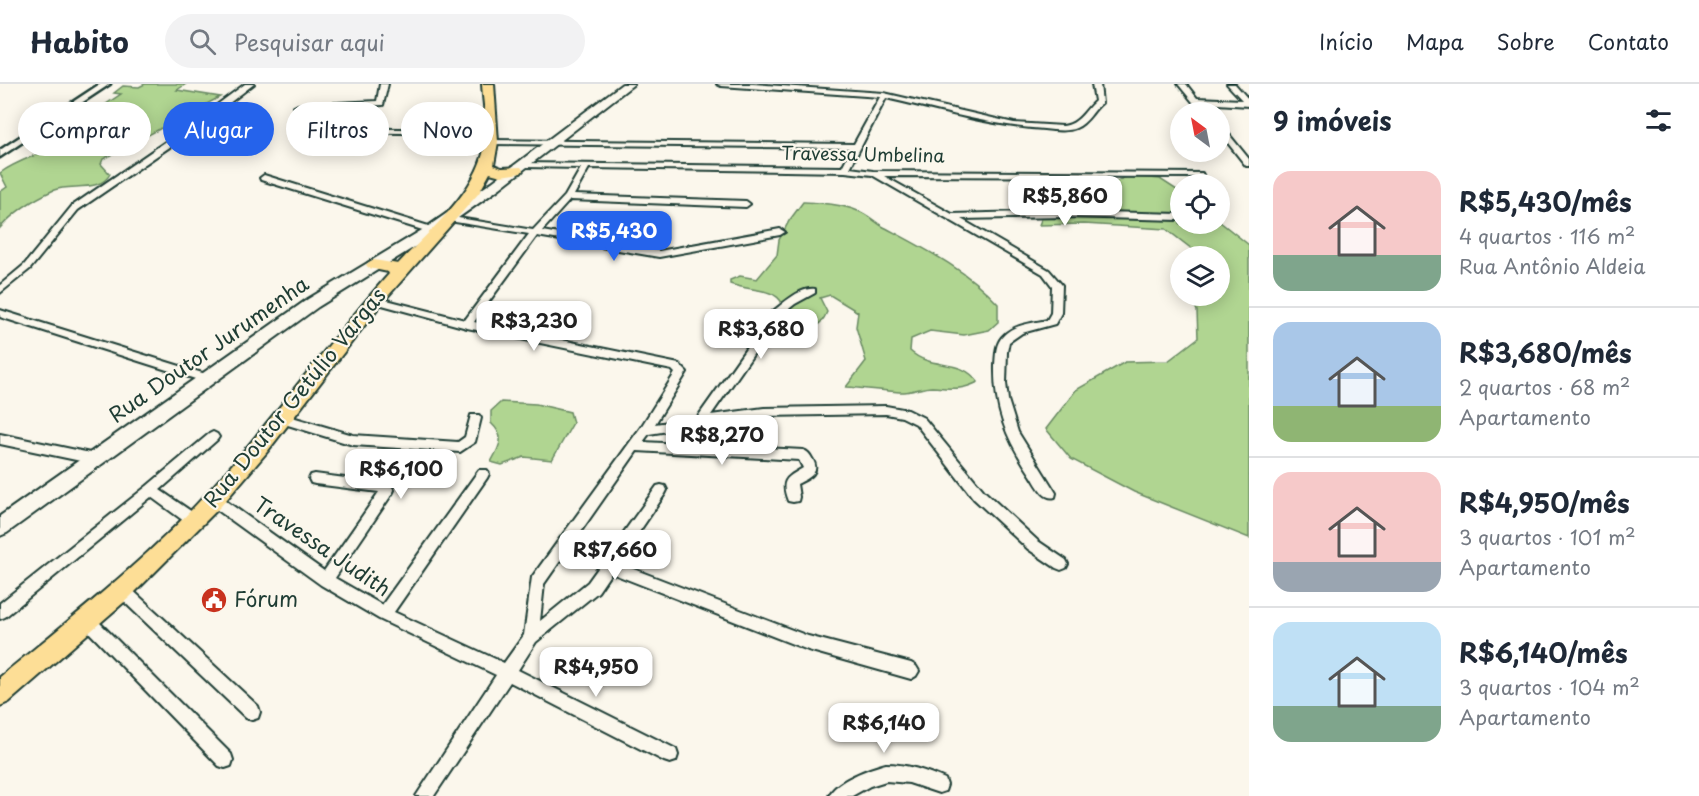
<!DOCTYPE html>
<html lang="pt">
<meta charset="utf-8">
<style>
body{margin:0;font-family:"Playpen Sans",sans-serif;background:#f2f2f3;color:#1f2937;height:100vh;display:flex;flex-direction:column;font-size:22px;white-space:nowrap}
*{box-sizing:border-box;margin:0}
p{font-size:20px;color:#747a83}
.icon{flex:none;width:33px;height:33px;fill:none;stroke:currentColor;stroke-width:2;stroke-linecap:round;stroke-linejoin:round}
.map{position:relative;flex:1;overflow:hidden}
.details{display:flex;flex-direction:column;background:#fff;width:450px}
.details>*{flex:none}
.top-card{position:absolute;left:18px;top:18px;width:570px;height:54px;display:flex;gap:12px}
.needle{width:39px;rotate:328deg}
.tools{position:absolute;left:1170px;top:18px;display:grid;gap:12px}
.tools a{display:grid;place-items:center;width:60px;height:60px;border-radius:50%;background:#fff;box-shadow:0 3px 15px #0003;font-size:30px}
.price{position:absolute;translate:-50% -51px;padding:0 14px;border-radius:12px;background:#fff;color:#222;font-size:20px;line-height:39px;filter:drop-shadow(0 2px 3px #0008)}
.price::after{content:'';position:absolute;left:50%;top:36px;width:18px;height:14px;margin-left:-9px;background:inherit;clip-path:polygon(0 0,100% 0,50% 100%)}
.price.active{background:#2563eb;color:#fff}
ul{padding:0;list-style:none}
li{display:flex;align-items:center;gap:18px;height:150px;padding:0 24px}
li+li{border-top:2px solid #e0e1e3}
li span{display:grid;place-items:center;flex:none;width:168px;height:120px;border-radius:18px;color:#555}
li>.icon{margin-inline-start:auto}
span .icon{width:72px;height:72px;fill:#fffc;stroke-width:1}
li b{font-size:26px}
h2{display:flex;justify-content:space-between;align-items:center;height:72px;padding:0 24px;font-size:26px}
.pill{padding:0 21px;border-radius:27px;background:#fff;box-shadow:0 3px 15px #0003;font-size:21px;line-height:54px}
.pill.active{background:#2563eb;color:#fff}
header{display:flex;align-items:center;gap:36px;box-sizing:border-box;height:84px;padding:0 30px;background:#fff;border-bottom:2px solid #e0e1e3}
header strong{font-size:28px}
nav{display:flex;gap:33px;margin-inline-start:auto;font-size:21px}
.search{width:420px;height:54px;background:#f2f2f3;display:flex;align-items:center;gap:15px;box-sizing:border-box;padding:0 21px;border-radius:33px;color:#747a83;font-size:22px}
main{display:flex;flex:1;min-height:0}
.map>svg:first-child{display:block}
</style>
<header>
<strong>Habito</strong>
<div class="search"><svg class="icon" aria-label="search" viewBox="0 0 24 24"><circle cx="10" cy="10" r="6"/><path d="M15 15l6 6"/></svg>Pesquisar aqui</div>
<nav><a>Início</a><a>Mapa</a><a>Sobre</a><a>Contato</a></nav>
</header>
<main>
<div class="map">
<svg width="1249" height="712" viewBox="0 0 1249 712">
<rect width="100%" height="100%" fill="#fbf7ec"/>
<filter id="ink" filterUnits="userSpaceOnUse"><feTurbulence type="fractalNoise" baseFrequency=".0167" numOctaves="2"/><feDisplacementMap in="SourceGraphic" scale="12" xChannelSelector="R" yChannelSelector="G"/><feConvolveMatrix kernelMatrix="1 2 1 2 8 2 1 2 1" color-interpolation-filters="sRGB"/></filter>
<g filter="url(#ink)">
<!-- green -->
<g fill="#b0d591" stroke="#688962" stroke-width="1.5">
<path d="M145,0H186L177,6L220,13L103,75L101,80L110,90C100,109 70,99 54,106C34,115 14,128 0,144V108L7,103L0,89C20,74 46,70 66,55L49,45L60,38L82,36L121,10L114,9L123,2L139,3Z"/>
<polygon points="1129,92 1160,95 1180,108 1180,140 1220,138 1249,161 1249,454 1134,408 1071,375 1046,345 1076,306 1125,278 1168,277 1198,254 1197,227 1191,212 1220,212 1220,172 1201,172 1166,145 1084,140 1039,141 1048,118 1084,110"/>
<path d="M803,118C821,119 841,120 858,127C867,130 874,137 882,142C923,164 966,185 998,220V238L989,246L964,251L930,247L911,255L910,267C932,287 960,273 978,298C960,307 952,304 932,303C921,303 911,309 899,308C882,307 864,304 846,303L866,277L856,243L858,228L830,211L820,214L827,228C818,250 804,244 784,243C791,200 758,210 730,200V196L740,192L757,195L777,171L779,156L789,137Z"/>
<path d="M501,318L536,320L570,328L573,339L552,376L524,373L502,381L491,378C500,362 506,353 491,339V327Z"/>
</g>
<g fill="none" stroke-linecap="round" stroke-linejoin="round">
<!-- minor casing -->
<g stroke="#1f3d34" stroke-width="4">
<g id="minor">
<polygon points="245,0 254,0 193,47 78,126 30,185 0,209 0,201 24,181 72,122 187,43"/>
<polygon points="380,0 388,0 383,21 298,25 294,23 298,21 377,17"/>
<path d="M717,0H753L884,9L1014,39L1063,42C1079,40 1084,27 1095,17L1092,0H1100L1102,19C1092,27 1088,39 1076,44C1067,48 1055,46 1044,45C991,42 939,26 886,14L850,84L873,87L1202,89L1203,91L1199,93L884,92L952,130L1065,127L1180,130V136L1065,133L961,135L1049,186L1062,201L1061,229L1055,240L1022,249L1009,258L1007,268L1006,299L1008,316L1018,348L1056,409L1055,413C1043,417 1036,398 1030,390C1006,354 994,325 995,281C996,271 995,259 1004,251C1015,240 1033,239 1047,236L1051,229L1052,202L1043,190L872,91L845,88L589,84L574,111L746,117L750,120L746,123L570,116L542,147L659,167L780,145L785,148L780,151L659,173L537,152L474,238L679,280L687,288L655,340L697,334L772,228C784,219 800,203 815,205V209L795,220L780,232L711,331L764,324L886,322L908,326L924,334L984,407L1038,457L1066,476L1068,480L1066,484L1061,486L1056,484L1028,465L974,415L916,340L902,333L886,330L764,332L649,350L643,358L803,366C809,368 810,371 813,376C821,390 807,395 797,400L799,413L798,417L793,418L788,417C780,396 786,394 803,384L799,376L637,367L544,500L540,537L588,498L657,402L661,401L665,402L667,406L665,410L618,479L808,552L911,579L916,582L919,587L916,592L911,595L808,566L611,489L598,508L536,558L518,586L676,665L678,671L676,677L670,679L664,677L510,598L434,712H416L496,591L379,535L321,501L209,420L208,416L209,412L214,411L219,412L324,487L379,408L315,400L311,399L309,395L311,391L315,390L390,400L394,406L392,410L335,494L382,521L479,386H487L489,390L487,394L394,528L504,579L524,551L532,493L641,343L675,289L672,286L467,244L371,218L370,216L375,213L465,236L529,150L449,137L446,136V132L533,146L565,112L581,84L525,83H522V79L842,83L852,64L492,60L488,58L489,56L854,60L880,13L721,2Z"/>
<polygon points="1178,0 1186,0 1197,14 1242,16 1227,0 1235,0 1249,16 1249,22 1201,19 1209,28 1201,28"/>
<polygon points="1220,43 1223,43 1249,75 1249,82 1246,82 1220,49"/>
<polygon points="308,44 492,46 496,48 492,50 311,48 308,48"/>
<polygon points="264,91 435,144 437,146 432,149 429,148 261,96 260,94"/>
<polygon points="0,226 212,292 214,295 208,299 0,233"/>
<polygon points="282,330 353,351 458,358 465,353 471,331 479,331 481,334 475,358 460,368 353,361 278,338 276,335 278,332"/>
<polygon points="213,348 217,350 219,353 217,356 160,406 198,432 200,436 198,440 193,442 188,440 151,413 5,533 0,535 0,519 147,402 209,350"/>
<polygon points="0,350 95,370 99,372 101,375 99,378 95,380 0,360"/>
<polygon points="122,499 127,501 258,622 260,628 258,634 252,636 246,634 117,511 115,506 117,501"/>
<polygon points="87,529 92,531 231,670 233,676 231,682 225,684 219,682 82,541 80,536 82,531"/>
<path d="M886,680C907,680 926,687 945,695L947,701L945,707L939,709L909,699L886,697L870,702L852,712H829C835,697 870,684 886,680Z"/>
</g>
</g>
<!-- tertiary casing -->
<g stroke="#1f3d34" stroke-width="5">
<polygon id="tertiary" points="100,0 110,0 0,73 0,66"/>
</g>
<!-- secondary casing -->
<g stroke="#1f3d34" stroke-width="4">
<polygon id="secondary" points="622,0 634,0 500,104 437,149 318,223 7,449 0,452 0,432 308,215 427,143 492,98"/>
</g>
<!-- primary casing -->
<g stroke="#1f3d34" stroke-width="4">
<path id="primary" d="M482,0H494L498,58L494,81L502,84L521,83L523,86L521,89L501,92L490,89L479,109L381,220L267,368L221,422L130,513L9,618L0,622V593C70,535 147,476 208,408C272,338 326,260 389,190L388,188L369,184L366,181L369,178L374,176L398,180C430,146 477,108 485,61C488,42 483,19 482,0Z"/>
</g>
<!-- minor -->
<use href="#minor" fill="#fbf7ec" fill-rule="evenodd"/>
<!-- tertiary -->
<use href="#tertiary" fill="#fbf7ec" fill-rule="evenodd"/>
<!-- secondary -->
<use href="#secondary" fill="#fbf7ec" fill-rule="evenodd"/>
<!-- primary -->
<use href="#primary" fill="#fdde96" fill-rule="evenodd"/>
</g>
</g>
<!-- icons -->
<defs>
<g id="civic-disc" transform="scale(1.35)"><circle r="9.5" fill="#c8321e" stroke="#fbf7ec"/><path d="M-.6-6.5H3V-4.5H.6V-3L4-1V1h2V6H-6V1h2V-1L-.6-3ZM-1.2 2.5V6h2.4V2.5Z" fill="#fff"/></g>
</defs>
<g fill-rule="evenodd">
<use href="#civic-disc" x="214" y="516"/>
</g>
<g text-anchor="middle" stroke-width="4.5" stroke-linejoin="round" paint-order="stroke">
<!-- far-street labels -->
<g font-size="18" fill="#1f3d34" stroke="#fbf7ec">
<text transform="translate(863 71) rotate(1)" y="6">Travessa Umbelina</text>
</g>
<!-- street labels -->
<g font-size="21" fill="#1f3d34" stroke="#fbf7ec">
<text transform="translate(209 266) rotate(-35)" y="7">Rua Doutor Jurumenha</text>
<text transform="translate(295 314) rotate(-51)" y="7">Rua Doutor Getúlio Vargas</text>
<text transform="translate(322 463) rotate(34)" y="7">Travessa Judith</text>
</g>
<!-- poi labels -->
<g font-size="21" fill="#1f3d34" stroke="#fbf7ec" text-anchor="start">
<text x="234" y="523">Fórum</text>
</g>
</g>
</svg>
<div class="tools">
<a><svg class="needle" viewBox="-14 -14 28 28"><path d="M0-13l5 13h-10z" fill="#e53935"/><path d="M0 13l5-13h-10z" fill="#747a83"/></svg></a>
<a><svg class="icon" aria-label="locate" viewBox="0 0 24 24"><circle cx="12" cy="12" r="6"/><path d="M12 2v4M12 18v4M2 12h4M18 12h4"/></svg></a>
<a><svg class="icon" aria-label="layers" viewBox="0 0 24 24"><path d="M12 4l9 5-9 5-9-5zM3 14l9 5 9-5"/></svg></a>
</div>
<b class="price" style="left:1065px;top:143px">R$5,860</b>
<b class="price active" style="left:614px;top:178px">R$5,430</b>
<b class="price" style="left:534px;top:268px">R$3,230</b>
<b class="price" style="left:761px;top:276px">R$3,680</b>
<b class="price" style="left:722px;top:382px">R$8,270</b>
<b class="price" style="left:401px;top:416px">R$6,100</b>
<b class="price" style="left:615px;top:497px">R$7,660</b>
<b class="price" style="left:596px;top:614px">R$4,950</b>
<b class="price" style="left:884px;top:670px">R$6,140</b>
<div class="top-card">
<a class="pill">Comprar</a>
<a class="pill active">Alugar</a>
<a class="pill">Filtros</a>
<a class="pill">Novo</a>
</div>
</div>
<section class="details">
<h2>9 imóveis<svg class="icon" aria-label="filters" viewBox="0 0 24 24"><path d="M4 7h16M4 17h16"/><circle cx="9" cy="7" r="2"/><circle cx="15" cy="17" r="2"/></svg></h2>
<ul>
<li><span style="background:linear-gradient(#f6c9c9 70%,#7fa58c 0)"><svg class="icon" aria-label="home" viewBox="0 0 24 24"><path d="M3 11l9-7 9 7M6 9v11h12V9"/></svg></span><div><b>R$5,430/mês</b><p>4 quartos · 116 m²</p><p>Rua Antônio Aldeia</p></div></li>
<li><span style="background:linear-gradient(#a9c7e8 70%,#8fb573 0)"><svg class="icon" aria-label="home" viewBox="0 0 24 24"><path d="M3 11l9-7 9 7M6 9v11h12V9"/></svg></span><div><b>R$3,680/mês</b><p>2 quartos · 68 m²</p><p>Apartamento</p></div></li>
<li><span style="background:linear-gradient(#f6c9c9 75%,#9aa5b1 0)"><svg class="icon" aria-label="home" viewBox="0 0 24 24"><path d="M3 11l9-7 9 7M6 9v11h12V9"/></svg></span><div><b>R$4,950/mês</b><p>3 quartos · 101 m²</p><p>Apartamento</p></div></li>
<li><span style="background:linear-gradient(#bfe0f5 70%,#7fa58c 0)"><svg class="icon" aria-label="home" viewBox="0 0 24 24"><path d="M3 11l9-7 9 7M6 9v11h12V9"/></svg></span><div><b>R$6,140/mês</b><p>3 quartos · 104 m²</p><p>Apartamento</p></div></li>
</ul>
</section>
</main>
